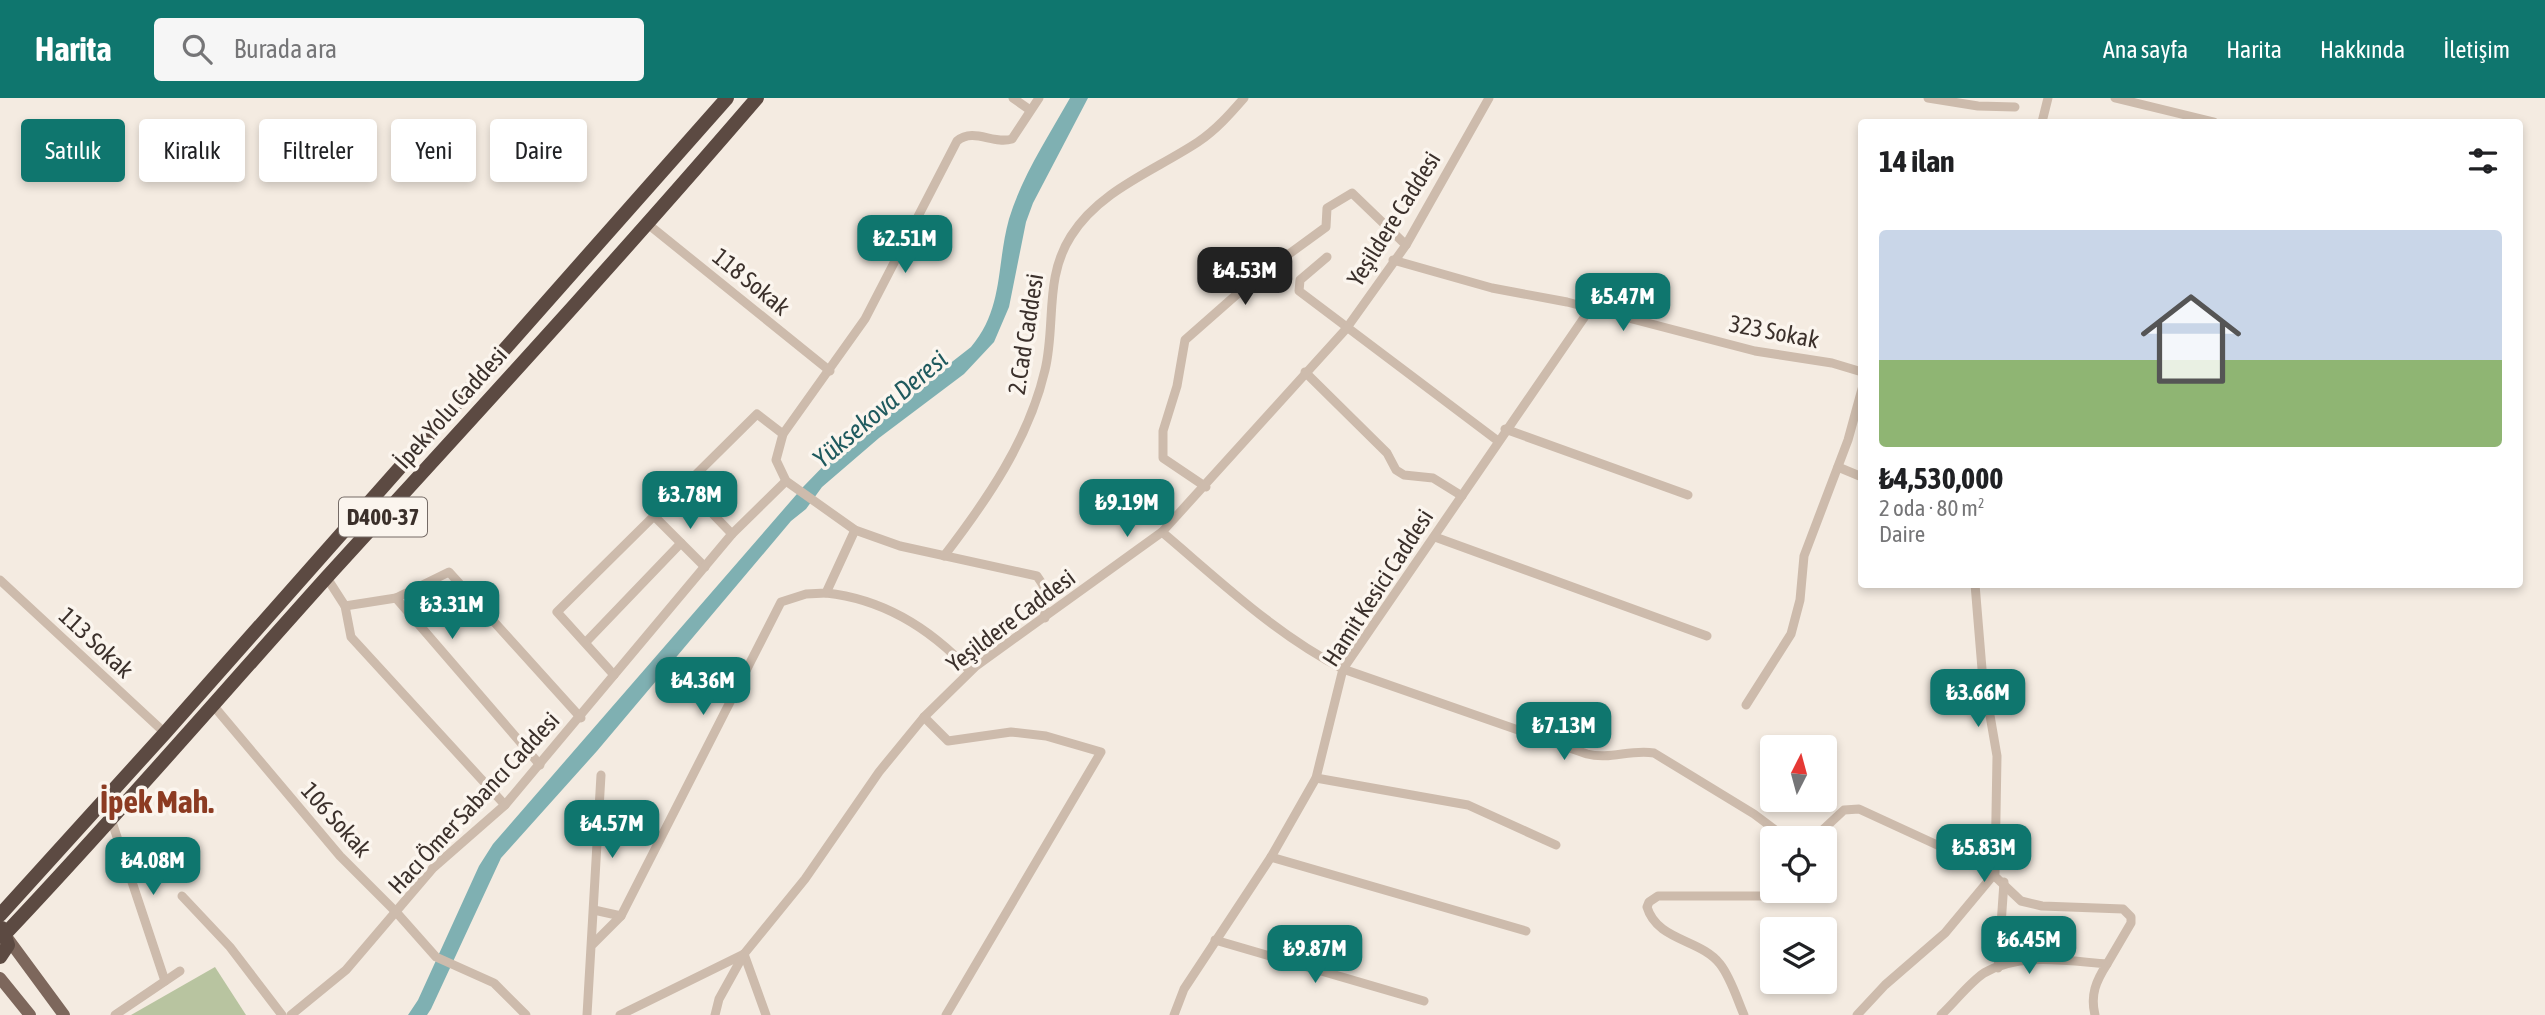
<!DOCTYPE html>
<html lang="tr">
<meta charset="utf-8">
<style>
body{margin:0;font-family:"Asap Condensed",sans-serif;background:#f6f6f6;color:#202124;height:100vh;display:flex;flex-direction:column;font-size:26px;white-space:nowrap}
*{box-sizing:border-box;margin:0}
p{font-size:23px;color:#757577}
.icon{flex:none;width:38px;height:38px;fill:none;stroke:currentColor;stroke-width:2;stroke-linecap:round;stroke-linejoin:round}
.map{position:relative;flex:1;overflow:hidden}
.side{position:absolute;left:1858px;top:21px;width:665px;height:469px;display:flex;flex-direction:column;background:#fff;border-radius:7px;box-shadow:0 4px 10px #0003}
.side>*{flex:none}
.banner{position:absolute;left:21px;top:21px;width:665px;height:63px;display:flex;gap:14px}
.needle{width:46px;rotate:6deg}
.controls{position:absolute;left:1760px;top:637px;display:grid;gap:14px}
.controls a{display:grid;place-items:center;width:77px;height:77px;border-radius:7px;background:#fff;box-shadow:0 4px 10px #0003;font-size:35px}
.price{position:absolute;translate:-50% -60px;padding:0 16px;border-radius:14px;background:#0f766e;color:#fff;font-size:23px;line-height:46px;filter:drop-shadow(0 2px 4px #0008)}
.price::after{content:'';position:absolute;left:50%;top:42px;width:21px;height:16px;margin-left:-10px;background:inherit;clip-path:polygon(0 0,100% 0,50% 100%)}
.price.current{background:#222;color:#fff}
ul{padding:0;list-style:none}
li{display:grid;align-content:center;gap:14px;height:371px;padding:0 21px}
li span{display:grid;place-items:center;height:217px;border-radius:7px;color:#555}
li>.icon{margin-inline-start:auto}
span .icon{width:126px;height:126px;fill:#fffc;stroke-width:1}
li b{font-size:30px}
h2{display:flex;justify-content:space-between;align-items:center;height:84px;padding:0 21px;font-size:30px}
.tag{padding:0 24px;border-radius:7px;background:#fff;box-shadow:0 4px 10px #0003;font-size:24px;line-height:63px}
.tag.current{background:#0f766e;color:#fff}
header{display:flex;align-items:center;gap:42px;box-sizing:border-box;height:98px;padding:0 35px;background:#0f766e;color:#fff}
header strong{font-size:33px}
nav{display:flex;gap:38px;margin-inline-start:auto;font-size:24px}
.search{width:490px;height:63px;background:#f6f6f6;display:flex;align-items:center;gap:18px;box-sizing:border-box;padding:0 24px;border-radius:7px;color:#757577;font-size:26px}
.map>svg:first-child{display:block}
</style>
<header>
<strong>Harita</strong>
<div class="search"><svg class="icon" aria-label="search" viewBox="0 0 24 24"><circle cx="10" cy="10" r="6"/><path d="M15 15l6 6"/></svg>Burada ara</div>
<nav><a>Ana sayfa</a><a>Harita</a><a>Hakkında</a><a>İletişim</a></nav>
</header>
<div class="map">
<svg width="2545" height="917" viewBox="0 0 2545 917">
<rect width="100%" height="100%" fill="#f4ebe1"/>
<!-- green -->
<polygon fill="#b8c4a0" points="215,869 246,917 131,917"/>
<!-- water -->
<path fill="#7fb0b2" d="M1070,0H1088L1033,105L1026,124L1009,209L994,244L964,276L879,340L822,389L806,411L791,423L597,653L501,760L431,911L427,917H408L418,902L479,768L493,746L803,389L838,353L971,249C1004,210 996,168 1009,121C1022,78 1048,39 1070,0Z"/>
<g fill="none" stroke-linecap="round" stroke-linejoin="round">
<!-- minor -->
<g stroke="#cdbbac" stroke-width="9">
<polyline points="1013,0 1030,12"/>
<path d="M1039,0L1012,41C993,47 974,29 957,43L865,221L783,336L776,362L786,383L855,432L900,448L1037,478L1043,487L1045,520"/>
<polyline points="1928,0 1978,8 2015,9"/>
<polyline points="2115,0 2214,24"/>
<polyline points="2042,24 2048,0"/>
<polyline points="649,127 830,273"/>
<polyline points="1327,159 1300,182 1299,193 1498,343"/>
<polyline points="1393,162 1492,190 1567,204 1755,253 1832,265 1862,274"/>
<polyline points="1305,274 1387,355 1396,372 1404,377 1433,380 1462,398"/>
<polyline points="1505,331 1688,397"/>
<polyline points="1838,369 1862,379"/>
<polyline points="685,387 732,436"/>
<polyline points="1206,389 1163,360 1163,333 1177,288 1185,242 1252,183 1326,129 1327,110 1352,95 1406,147"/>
<polyline points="654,418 705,469"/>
<path d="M1162,434C1220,483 1275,536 1343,571L1587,656C1610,662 1630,651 1654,655L1754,716L1786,740"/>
<polyline points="1435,439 1707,538"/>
<path d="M944,458C987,402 1029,341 1045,272C1056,226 1044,180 1071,138C1100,92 1154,73 1198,44C1216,32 1230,16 1244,0"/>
<polyline points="327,480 345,508 396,500 540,667"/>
<polyline points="0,482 165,635"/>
<path d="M826,495C883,501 931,531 970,573"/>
<polyline points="396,500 449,474 581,620"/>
<polyline points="345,508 351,539 505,707"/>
<polyline points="586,544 681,445"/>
<polyline points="614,577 557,514 757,316 783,336"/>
<polyline points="212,606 340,758 397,815 436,859 494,885 526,917"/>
<polyline points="1746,607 1791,536 1800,502 1804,458 1848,342 1862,291"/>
<polyline points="924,619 948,643 1011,634 1046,638 1101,654 946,917"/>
<polyline points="1316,680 1468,707 1556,747"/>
<polyline points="112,724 165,883"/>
<polyline points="1814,740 1844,712 1859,711 1985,769 2021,803 2042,808 2123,811 2131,819 2131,825 2107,866"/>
<polyline points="1271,759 1526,833"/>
<polyline points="182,798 230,849 282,917"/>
<polyline points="594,812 621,818"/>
<polyline points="1215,842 1424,903"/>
<polyline points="593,846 621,818 781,504 806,496 826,495 855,432"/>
<polyline points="744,856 766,917"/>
<polyline points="1998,870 2004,784"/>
<polyline points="115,917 180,873"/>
<polyline points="291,917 346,872 433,770 505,707 732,436 786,383"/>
<polyline points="587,917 601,677"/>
<polyline points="620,917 744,856"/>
<polyline points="715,917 719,901 744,856 805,781 879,674 924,619 976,568 1162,434 1346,231 1406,147 1489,0"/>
<polyline points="1174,917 1184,891 1271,759 1316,680 1343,571 1590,211"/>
<path d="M1744,917C1737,901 1731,880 1720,866C1701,841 1657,843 1647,809L1649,804L1658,798H1765L1782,793"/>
<polyline points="1857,917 1885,887 1945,835 1995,775 1997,658 1982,571 1975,486"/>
<path d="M1941,917C1955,904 1969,885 1984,875C2020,854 2068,863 2107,866C2096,883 2090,897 2095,917"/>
</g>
<!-- major -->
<g stroke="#7d675c" stroke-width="12">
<polyline points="8,841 64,917"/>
<polyline points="0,880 30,917"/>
</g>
<!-- highway -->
<g stroke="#5c4a42" stroke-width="14">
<polyline points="0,817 165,635 727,0"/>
<path d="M6,835C116,719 220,598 327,479C472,320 617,163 757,0"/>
<polyline points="0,859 8,847 2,830"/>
</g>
</g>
<g text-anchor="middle" stroke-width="7" stroke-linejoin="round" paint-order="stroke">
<!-- shield labels -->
<rect fill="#fbf5ee" stroke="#756b66" stroke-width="2" x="339" y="399.5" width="88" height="39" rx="5"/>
<g font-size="23" font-weight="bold" fill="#3b302b">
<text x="383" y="427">D400-37</text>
</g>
<!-- street labels -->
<g font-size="24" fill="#3b302b" stroke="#fbf5ee">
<text transform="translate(1394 121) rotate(-58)" y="8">Yeşildere Caddesi</text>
<text transform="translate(751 184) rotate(39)" y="8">118 Sokak</text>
<text transform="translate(1774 234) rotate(11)" y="8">323 Sokak</text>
<text transform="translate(1026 236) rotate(-81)" y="8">2.Cad Caddesi</text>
<text transform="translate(451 310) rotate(-48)" y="8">İpek Yolu Caddesi</text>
<text transform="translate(1378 490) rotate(-57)" y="8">Hamit Kesici Caddesi</text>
<text transform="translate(1011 523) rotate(-37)" y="8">Yeşildere Caddesi</text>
<text transform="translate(96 545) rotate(43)" y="8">113 Sokak</text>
<text transform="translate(474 705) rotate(-47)" y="8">Hacı Ömer Sabancı Caddesi</text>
<text transform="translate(336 722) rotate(48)" y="8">106 Sokak</text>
</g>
<!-- water labels -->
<g font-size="26" font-style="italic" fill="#1f5a5e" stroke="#fbf5ee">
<text transform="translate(880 311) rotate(-40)" y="9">Yüksekova Deresi</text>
</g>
<!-- district labels -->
<g font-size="32" font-weight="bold" fill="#8c3b22" stroke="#fbf5ee">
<text x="157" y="715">İpek Mah.</text>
</g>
</g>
</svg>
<div class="controls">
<a><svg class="needle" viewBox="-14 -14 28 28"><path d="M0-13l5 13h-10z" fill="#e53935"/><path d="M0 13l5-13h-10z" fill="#757577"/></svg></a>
<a><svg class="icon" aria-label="locate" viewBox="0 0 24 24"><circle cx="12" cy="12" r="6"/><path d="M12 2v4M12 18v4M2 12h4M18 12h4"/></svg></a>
<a><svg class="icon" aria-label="layers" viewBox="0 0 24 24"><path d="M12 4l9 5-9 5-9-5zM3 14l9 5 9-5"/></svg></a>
</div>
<b class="price" style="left:905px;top:177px">₺2.51M</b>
<b class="price current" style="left:1245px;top:209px">₺4.53M</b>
<b class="price" style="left:1623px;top:235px">₺5.47M</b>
<b class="price" style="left:690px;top:433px">₺3.78M</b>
<b class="price" style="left:1127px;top:441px">₺9.19M</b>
<b class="price" style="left:452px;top:543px">₺3.31M</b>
<b class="price" style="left:703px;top:619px">₺4.36M</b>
<b class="price" style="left:1978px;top:631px">₺3.66M</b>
<b class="price" style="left:1564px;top:664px">₺7.13M</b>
<b class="price" style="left:612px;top:762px">₺4.57M</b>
<b class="price" style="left:1984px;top:786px">₺5.83M</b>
<b class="price" style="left:153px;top:799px">₺4.08M</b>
<b class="price" style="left:2029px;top:878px">₺6.45M</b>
<b class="price" style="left:1315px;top:887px">₺9.87M</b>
<div class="banner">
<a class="tag current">Satılık</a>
<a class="tag">Kiralık</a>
<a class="tag">Filtreler</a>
<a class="tag">Yeni</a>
<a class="tag">Daire</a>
</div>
<section class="side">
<h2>14 ilan<svg class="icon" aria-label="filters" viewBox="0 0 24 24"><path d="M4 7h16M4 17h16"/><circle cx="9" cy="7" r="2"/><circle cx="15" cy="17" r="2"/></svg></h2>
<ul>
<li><span style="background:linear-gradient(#c9d6e8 60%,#8fb573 0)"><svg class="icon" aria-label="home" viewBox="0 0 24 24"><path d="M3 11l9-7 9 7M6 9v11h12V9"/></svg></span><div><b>₺4,530,000</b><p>2 oda · 80 m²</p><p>Daire</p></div></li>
</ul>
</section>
</div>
